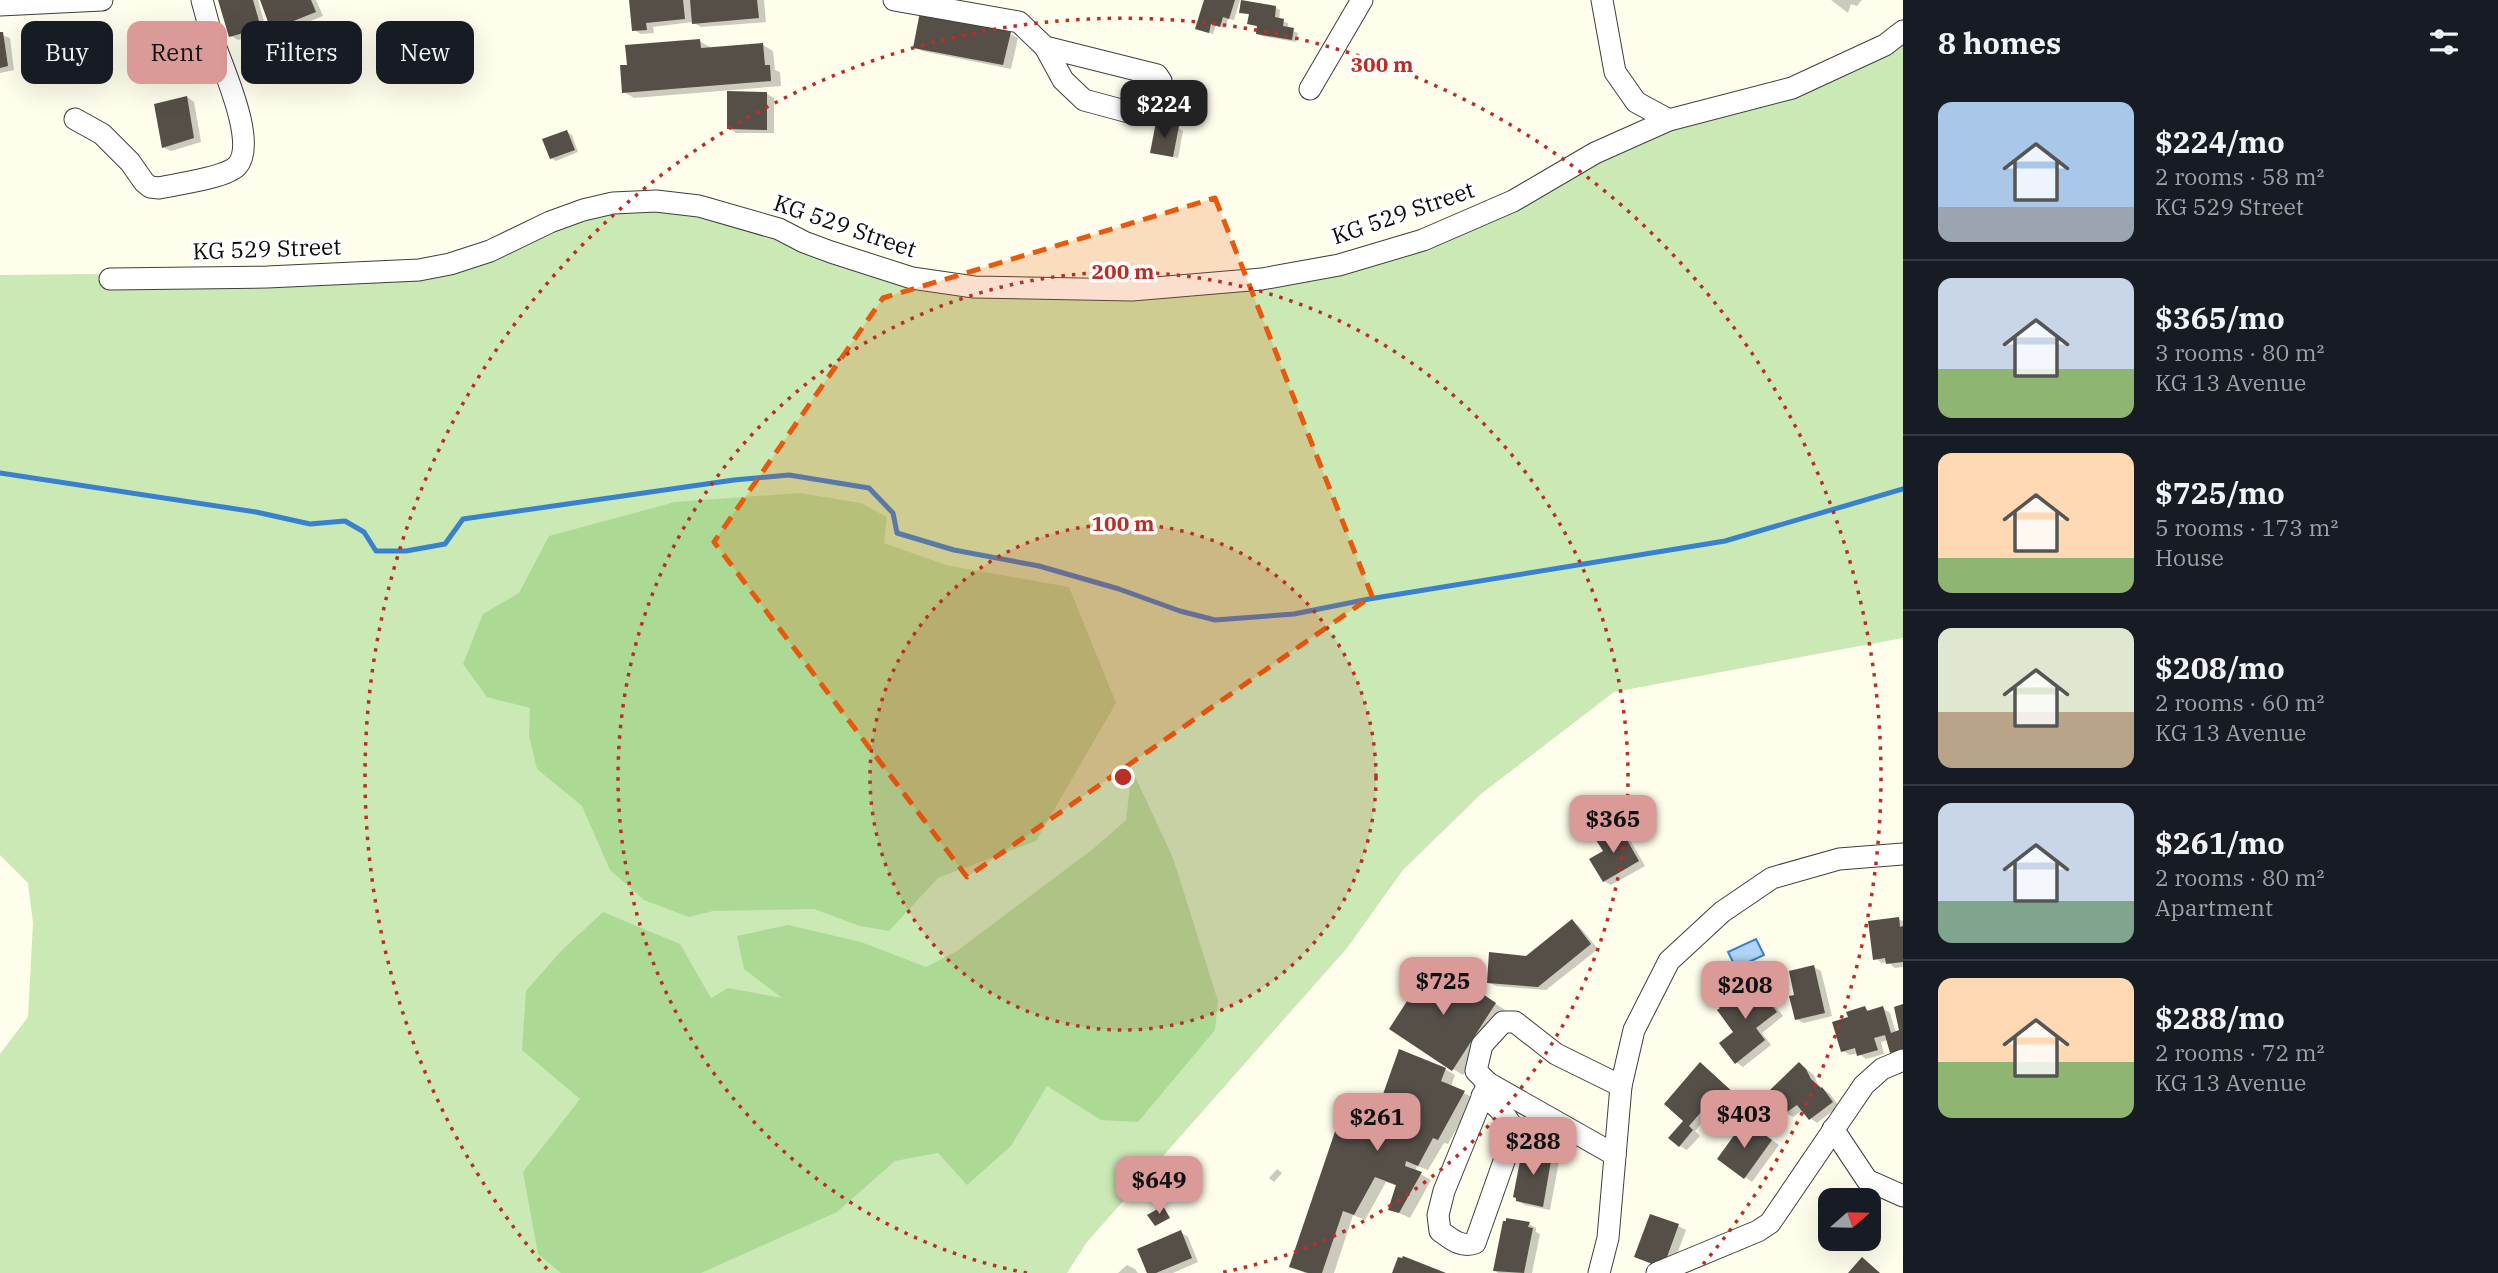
<!DOCTYPE html>
<meta charset="utf-8">
<style>
body{margin:0;font-family:"IBM Plex Serif",serif;background:#20242c;color:#f1f3f6;height:100vh;display:flex;flex-direction:column;font-size:26px;white-space:nowrap}
*{box-sizing:border-box;margin:0}
p{font-size:23px;color:#9ea1a6}
.icon{flex:none;width:38px;height:38px;fill:none;stroke:currentColor;stroke-width:2;stroke-linecap:round;stroke-linejoin:round}
.map{position:relative;flex:1;overflow:hidden}
.sheet{display:flex;flex-direction:column;background:#171b24;width:595px}
.sheet>*{flex:none}
.top-card{position:absolute;left:21px;top:21px;width:665px;height:63px;display:flex;gap:14px}
.needle{width:46px;rotate:70deg}
.tools{position:absolute;left:1818px;top:1188px;display:grid;gap:14px}
.tools a{display:grid;place-items:center;width:63px;height:63px;border-radius:14px;background:#171b24;box-shadow:0 7px 28px #0002;font-size:35px}
.price{position:absolute;translate:-50% -60px;padding:0 16px;border-radius:14px;background:#d99a98;color:#111;font-size:23px;line-height:46px;filter:drop-shadow(0 2px 4px #0008)}
.price::after{content:'';position:absolute;left:50%;top:42px;width:21px;height:16px;margin-left:-10px;background:inherit;clip-path:polygon(0 0,100% 0,50% 100%)}
.price.selected{background:#222;color:#fff}
ul{padding:0;list-style:none}
li{display:flex;align-items:center;gap:21px;height:175px;padding:0 35px}
li+li{border-top:2px solid #363941}
li span{display:grid;place-items:center;flex:none;width:196px;height:140px;border-radius:14px;color:#555}
li>.icon{margin-inline-start:auto}
span .icon{width:84px;height:84px;fill:#fffc;stroke-width:1}
li b{font-size:30px}
h2{display:flex;justify-content:space-between;align-items:center;height:84px;padding:0 35px;font-size:30px}
.chip{padding:0 24px;border-radius:14px;background:#171b24;box-shadow:0 7px 28px #0002;font-size:24px;line-height:63px}
.chip.selected{background:#d99a98;color:#111}
main{display:flex;flex:1;min-height:0}
.map>svg:first-child{display:block}
</style>
<main>
<div class="map">
<svg width="1903" height="1273" viewBox="0 0 1903 1273">
<rect width="100%" height="100%" fill="#fffdeb"/>
<!-- green -->
<polygon fill="#cae9b5" points="1903,32 1903,638 1614,692 1481,794 1403,870 1347,948 1087,1242 1067,1273 0,1273 0,1054 28,1017 33,923 28,883 0,855 0,275 286,272 436,258 627,205 726,216 910,272 1136,296 1433,244 1629,145"/>
<!-- forest -->
<g fill="#acda95">
<polygon points="800,493 861,503 887,517 884,543 946,565 1069,587 1116,703 1036,841 938,878 889,931 860,926 814,909 713,911 689,917 644,900 610,870 582,806 537,769 529,735 530,708 487,697 463,664 483,614 519,593 549,536 675,502"/>
<polygon points="1132,770 1173,858 1218,1001 1215,1030 1138,1122 1101,1120 1047,1086 1011,1146 967,1185 938,1153 895,1161 837,1212 701,1273 561,1273 538,1254 523,1172 580,1099 522,1050 526,991 562,950 603,912 680,944 711,998 728,988 782,998 744,969 737,936 788,925 861,942 926,967 957,951 1093,849 1126,820"/>
</g>
<!-- water -->
<polygon fill="#b0d4f6" stroke="#3781ce" stroke-width="2" points="1756,939 1764,955 1736,968 1728,952"/>
<!-- shadow -->
<g fill="#0003">
<polygon points="220,0 258,0 267,32 238,40 231,36"/>
<polygon points="262,0 316,0 323,16 280,33 273,28"/>
<polygon points="631,0 764,0 766,22 701,27 692,22 653,27 654,33 641,34 634,30"/>
<polygon points="1205,0 1240,0 1234,20 1228,19 1225,28 1216,25 1213,34 1202,31"/>
<polygon points="1831,0 1862,0 1857,6 1851,4 1848,13"/>
<polygon points="1276,8 1280,10 1279,20 1288,23 1288,29 1298,33 1296,42 1262,36 1257,33 1258,27 1249,23 1250,15 1240,12"/>
<polygon points="190,24 198,28 204,69 157,80 149,76"/>
<polygon points="62,25 70,29 74,67 37,73 30,69"/>
<polygon points="0,34 10,38 14,70 0,73"/>
<polygon points="1010,34 1018,38 1011,69 922,51 915,47"/>
<polygon points="699,41 710,47 710,49 763,45 773,51 775,70 780,72 781,86 634,98 624,92"/>
<polygon points="767,94 774,98 774,133 736,133 729,128"/>
<polygon points="187,97 194,102 201,142 171,151 163,147"/>
<polygon points="1178,128 1183,131 1178,158 1152,152"/>
<polygon points="567,132 572,135 578,152 556,161 551,158"/>
<polygon points="1619,829 1626,833 1645,866 1611,885 1604,881"/>
<polygon points="1898,919 1903,921 1903,967 1895,968 1888,962 1882,963 1875,958"/>
<polygon points="1572,921 1579,926 1598,949 1546,990 1496,986 1488,982 1527,957"/>
<polygon points="1814,967 1821,971 1832,1016 1804,1023 1796,1019 1796,996"/>
<polygon points="1447,972 1505,1010 1463,1075 1453,1069 1415,999"/>
<polygon points="1754,984 1761,988 1783,1016 1762,1033 1771,1045 1743,1067 1736,1062 1736,1032"/>
<polygon points="1903,1006 1903,1055 1899,1056 1892,1052 1888,1040 1881,1042 1884,1054 1866,1059 1858,1053 1850,1055 1843,1051 1850,1018 1865,1008 1871,1012 1882,1008 1890,1013 1896,1033 1901,1031"/>
<polygon points="1800,1064 1814,1075 1818,1085 1830,1094 1839,1106 1817,1123 1810,1118 1803,1110 1793,1117 1786,1113"/>
<polygon points="1700,1065 1742,1100 1734,1109 1722,1100 1695,1131 1700,1136 1687,1150 1680,1146"/>
<polygon points="1445,1069 1455,1075 1451,1087 1474,1098 1448,1144 1444,1143 1428,1170 1417,1166 1415,1171 1431,1180 1410,1218 1390,1209 1397,1186 1386,1182 1365,1220 1353,1215 1334,1273 1305,1273 1291,1266 1393,1125 1400,1104 1384,1096"/>
<polygon points="1753,1127 1779,1145 1752,1182 1719,1159"/>
<polygon points="1537,1146 1555,1155 1554,1158 1559,1161 1550,1210 1525,1205 1518,1201 1525,1164"/>
<polygon points="1277,1169 1282,1173 1274,1182 1269,1178"/>
<polygon points="1161,1189 1168,1198 1164,1201 1157,1191"/>
<polygon points="1529,1224 1536,1228 1536,1232 1540,1234 1532,1273 1498,1273 1495,1270"/>
<polygon points="1678,1226 1686,1230 1671,1270 1644,1260"/>
<polygon points="1180,1232 1188,1237 1198,1262 1173,1273 1148,1273"/>
<polygon points="1127,1265 1135,1269 1138,1273 1118,1273"/>
</g>
<g fill="none" stroke-linecap="round" stroke-linejoin="round">
<!-- stream -->
<polyline stroke="#3781ce" stroke-width="5" points="0,473 256,512 310,524 345,521 364,532 376,551 406,551 445,544 463,519 734,480 789,475 869,488 893,513 897,533 954,550 1039,566 1119,589 1180,611 1215,620 1294,614 1369,599 1725,541 1903,489"/>
</g>
<!-- building -->
<g fill="#554f48">
<polygon points="218,0 253,0 261,28 229,37"/>
<polygon points="260,0 311,0 316,12 271,30"/>
<polygon points="629,0 683,0 685,19 646,23 647,30 632,31"/>
<polygon points="690,0 757,0 759,18 692,24"/>
<polygon points="1204,0 1235,0 1229,19 1223,17 1220,27 1211,24 1209,33 1195,29"/>
<polygon points="1241,0 1276,6 1275,17 1284,19 1283,26 1294,28 1292,40 1256,34 1257,26 1247,24 1249,14 1239,13"/>
<polygon points="920,12 1011,32 1003,65 913,48"/>
<polygon points="190,22 197,66 148,77 139,33"/>
<polygon points="63,23 67,64 28,70 23,29"/>
<polygon points="0,32 3,32 8,66 0,68"/>
<polygon points="700,39 701,48 763,43 765,65 770,65 771,81 622,93 620,65 627,65 625,45"/>
<polygon points="727,91 767,92 767,130 727,129"/>
<polygon points="187,96 194,138 162,148 154,104"/>
<polygon points="1156,122 1179,126 1173,157 1150,153"/>
<polygon points="567,130 575,150 550,159 542,139"/>
<polygon points="1619,826 1639,861 1603,882 1589,859 1603,851 1596,840"/>
<polygon points="1899,917 1900,927 1903,926 1903,962 1886,964 1885,958 1873,960 1868,921"/>
<polygon points="1572,919 1591,944 1538,987 1487,983 1489,952 1526,956"/>
<polygon points="1437,963 1496,1003 1452,1071 1389,1029 1411,995 1415,997"/>
<polygon points="1814,965 1825,1013 1795,1020 1789,996 1794,995 1789,971"/>
<polygon points="1754,982 1777,1012 1756,1028 1765,1040 1735,1064 1719,1043 1733,1032 1717,1010 1720,1008 1717,1005 1734,992 1737,995"/>
<polygon points="1903,1004 1903,1049 1890,1053 1885,1035 1874,1038 1878,1050 1857,1056 1855,1048 1841,1052 1832,1022 1848,1017 1846,1012 1865,1006 1867,1011 1883,1006 1891,1033 1899,1030 1894,1007"/>
<polygon points="1399,1049 1446,1068 1441,1081 1465,1091 1438,1140 1433,1138 1418,1166 1406,1161 1405,1166 1422,1172 1399,1213 1388,1210 1396,1185 1375,1177 1354,1215 1343,1211 1322,1273 1308,1273 1289,1267 1343,1108 1392,1123 1399,1103 1382,1097"/>
<polygon points="1700,1062 1736,1095 1726,1106 1715,1096 1689,1126 1693,1130 1679,1147 1668,1138 1683,1121 1664,1104"/>
<polygon points="1799,1062 1806,1069 1811,1079 1821,1088 1822,1087 1833,1102 1809,1120 1797,1105 1784,1114 1775,1101 1778,1099 1770,1090"/>
<polygon points="1745,1120 1772,1140 1744,1179 1717,1159"/>
<polygon points="1533,1143 1538,1144 1537,1147 1548,1149 1547,1154 1552,1155 1543,1207 1516,1201 1516,1198 1513,1197 1520,1161 1523,1162 1526,1150 1529,1150 1530,1145 1533,1146"/>
<polygon points="1163,1206 1170,1218 1155,1226 1147,1215"/>
<polygon points="1650,1214 1679,1224 1663,1268 1634,1257"/>
<polygon points="1506,1218 1530,1222 1528,1227 1533,1228 1524,1273 1493,1271 1503,1221 1506,1221"/>
<polygon points="1181,1230 1192,1258 1156,1273 1147,1273 1137,1249"/>
<polygon points="1403,1256 1446,1273 1392,1273 1398,1257 1402,1258"/>
<polygon points="1862,1257 1880,1273 1848,1273"/>
</g>
<g fill="none" stroke-linecap="round" stroke-linejoin="round">
<!-- minor casing -->
<g stroke="#3f3f3f" stroke-width="23">
<g id="minor">
<polyline points="894,0 1019,22 1045,47 1063,80 1084,100 1136,114 1152,111 1160,104 1161,81 1157,75 1045,47"/>
<polyline points="1602,0 1615,72 1636,102 1669,120"/>
<polyline points="0,5 102,0"/>
<polyline points="1310,89 1362,0"/>
<path d="M75,119L102,134L130,162L144,182L150,187L159,188C177,184 225,178 237,166C258,143 222,67 214,42C209,28 206,14 202,0"/>
<polyline points="110,279 267,277 419,270 450,264 490,251 550,222 583,210 613,203 656,201 699,206 779,229 804,242 831,252 912,278 974,287 1132,290 1262,279 1339,265 1423,240 1513,201 1595,153 1669,120 1792,88 1885,45 1903,31"/>
<path d="M1482,1096C1496,1104 1510,1118 1514,1133L1475,1243C1461,1248 1451,1239 1440,1231L1438,1215L1444,1191L1488,1083"/>
<polyline points="1833,1129 1867,1180 1903,1196"/>
<polyline points="1615,1155 1488,1083 1476,1071 1482,1045 1503,1022 1515,1022 1556,1054 1621,1086"/>
<polyline points="1599,1273 1608,1238 1621,1086 1634,1030 1669,961 1722,912 1772,878 1839,859 1903,854"/>
<polyline points="1657,1273 1758,1231 1770,1223 1864,1085 1882,1069 1903,1060"/>
</g>
</g>
<!-- minor -->
<use href="#minor" stroke="#fff" stroke-width="21"/>
</g>
<!-- marked area -->
<path fill="#e8590c" fill-opacity="0.2" stroke="#e8590c" stroke-width="5" stroke-dasharray="14 9" stroke-linejoin="round" d="M1215,198L1372,596L967,877L714,542L883,298Z"/>
<!-- distance rings -->
<circle cx="1123" cy="777" r="253" fill="#bc2d24" fill-opacity=".12"/>
<g fill="none" stroke="#bc2d24" stroke-width="3.5" stroke-dasharray="3.5 7">
<circle cx="1123" cy="777" r="253"/>
<path d="M1027 1273A505 505 0 1 1 1219 1273"/>
<path d="M547 1269A758 758 0 1 1 1699 1269"/>
</g>
<g text-anchor="middle" stroke-width="7" stroke-linejoin="round" paint-order="stroke">
<!-- street labels -->
<g font-size="23" fill="#0c0c0c" stroke="#fff">
<text transform="translate(1403 213) rotate(-19)" y="8">KG 529 Street</text>
<text transform="translate(845 226) rotate(19)" y="8">KG 529 Street</text>
<text transform="translate(267 249) rotate(-2)" y="8">KG 529 Street</text>
</g>
</g>
<circle cx="1123" cy="777" r="10" fill="#bc2d24" stroke="#fff" stroke-width="3.5"/>
<g font-size="21" text-anchor="middle" font-weight="bold" fill="#bc2d24" stroke="#fff" stroke-width="7" stroke-linejoin="round" paint-order="stroke">
<text x="1382" y="72">300 m</text>
<text x="1123" y="279">200 m</text>
<text x="1123" y="531">100 m</text>
</g>
</svg>
<div class="tools">
<a><svg class="needle" viewBox="-14 -14 28 28"><path d="M0-13l5 13h-10z" fill="#e53935"/><path d="M0 13l5-13h-10z" fill="#9ea1a6"/></svg></a>
</div>
<b class="price selected" style="left:1164px;top:140px">$224</b>
<b class="price" style="left:1613px;top:855px">$365</b>
<b class="price" style="left:1443px;top:1017px">$725</b>
<b class="price" style="left:1745px;top:1021px">$208</b>
<b class="price" style="left:1744px;top:1150px">$403</b>
<b class="price" style="left:1377px;top:1153px">$261</b>
<b class="price" style="left:1533px;top:1177px">$288</b>
<b class="price" style="left:1159px;top:1216px">$649</b>
<div class="top-card">
<a class="chip">Buy</a>
<a class="chip selected">Rent</a>
<a class="chip">Filters</a>
<a class="chip">New</a>
</div>
</div>
<section class="sheet">
<h2>8 homes<svg class="icon" aria-label="filters" viewBox="0 0 24 24"><path d="M4 7h16M4 17h16"/><circle cx="9" cy="7" r="2"/><circle cx="15" cy="17" r="2"/></svg></h2>
<ul>
<li><span style="background:linear-gradient(#a9c7e8 75%,#9aa5b1 0)"><svg class="icon" aria-label="home" viewBox="0 0 24 24"><path d="M3 11l9-7 9 7M6 9v11h12V9"/></svg></span><div><b>$224/mo</b><p>2 rooms · 58 m²</p><p>KG 529 Street</p></div></li>
<li><span style="background:linear-gradient(#c9d6e8 65%,#8fb573 0)"><svg class="icon" aria-label="home" viewBox="0 0 24 24"><path d="M3 11l9-7 9 7M6 9v11h12V9"/></svg></span><div><b>$365/mo</b><p>3 rooms · 80 m²</p><p>KG 13 Avenue</p></div></li>
<li><span style="background:linear-gradient(#ffd9b3 75%,#8fb573 0)"><svg class="icon" aria-label="home" viewBox="0 0 24 24"><path d="M3 11l9-7 9 7M6 9v11h12V9"/></svg></span><div><b>$725/mo</b><p>5 rooms · 173 m²</p><p>House</p></div></li>
<li><span style="background:linear-gradient(#dfe7d0 60%,#b9a48a 0)"><svg class="icon" aria-label="home" viewBox="0 0 24 24"><path d="M3 11l9-7 9 7M6 9v11h12V9"/></svg></span><div><b>$208/mo</b><p>2 rooms · 60 m²</p><p>KG 13 Avenue</p></div></li>
<li><span style="background:linear-gradient(#c9d6e8 70%,#7fa58c 0)"><svg class="icon" aria-label="home" viewBox="0 0 24 24"><path d="M3 11l9-7 9 7M6 9v11h12V9"/></svg></span><div><b>$261/mo</b><p>2 rooms · 80 m²</p><p>Apartment</p></div></li>
<li><span style="background:linear-gradient(#ffd9b3 60%,#8fb573 0)"><svg class="icon" aria-label="home" viewBox="0 0 24 24"><path d="M3 11l9-7 9 7M6 9v11h12V9"/></svg></span><div><b>$288/mo</b><p>2 rooms · 72 m²</p><p>KG 13 Avenue</p></div></li>
</ul>
</section>
</main>
